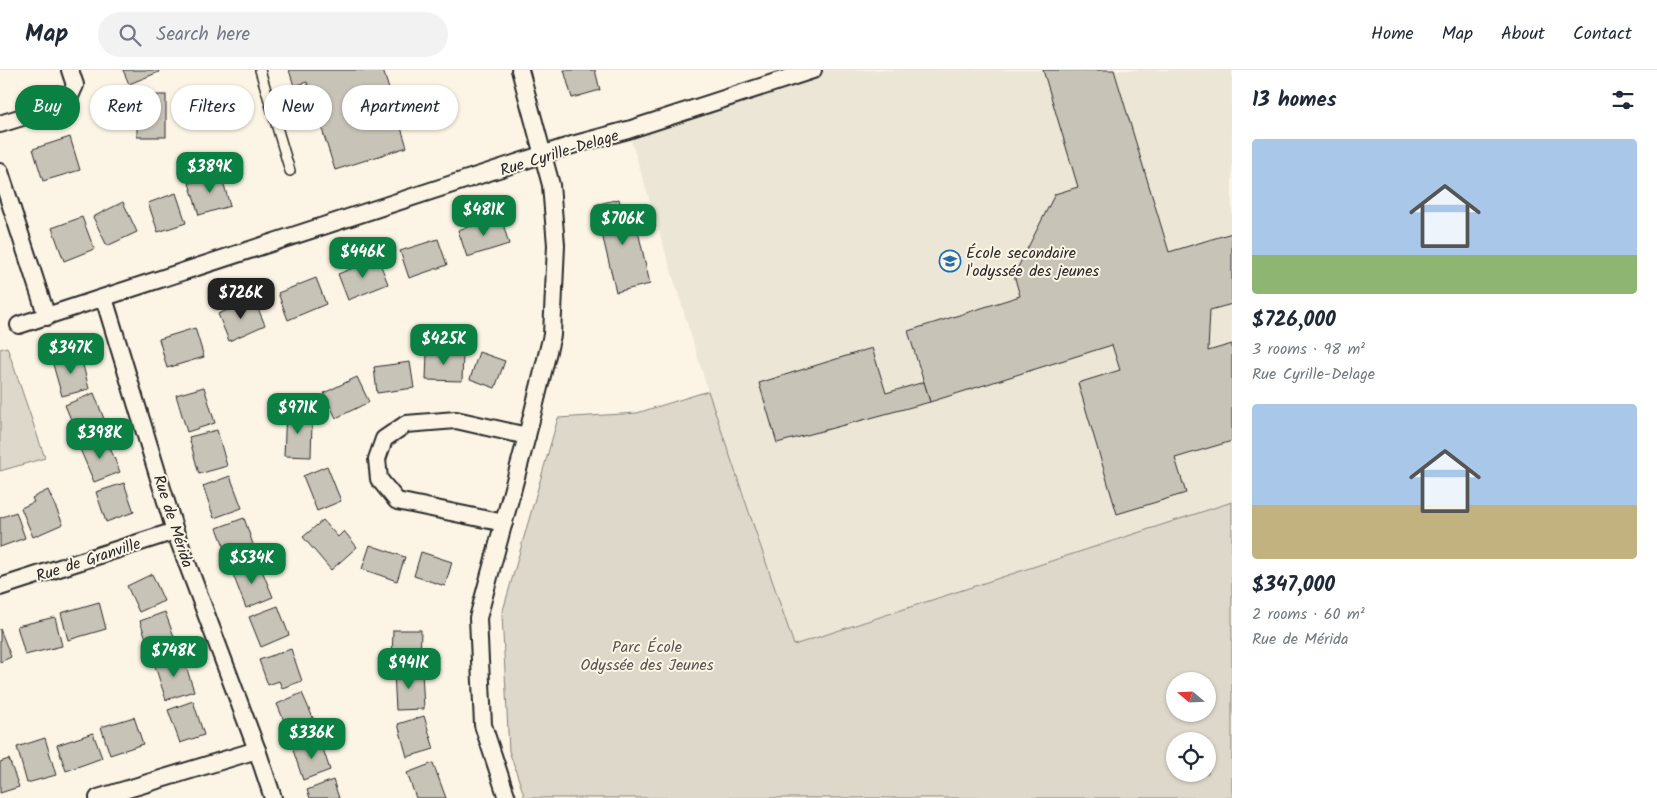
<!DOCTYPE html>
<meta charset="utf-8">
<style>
body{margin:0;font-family:Kalam,sans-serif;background:#f2f2f3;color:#1f2937;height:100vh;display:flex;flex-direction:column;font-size:19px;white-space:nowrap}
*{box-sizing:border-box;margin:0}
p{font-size:16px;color:#747a83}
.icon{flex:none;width:28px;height:28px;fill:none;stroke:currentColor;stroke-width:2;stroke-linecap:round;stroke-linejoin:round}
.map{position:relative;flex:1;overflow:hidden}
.side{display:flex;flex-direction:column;background:#fff;width:425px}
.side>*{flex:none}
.banner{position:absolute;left:15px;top:15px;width:475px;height:45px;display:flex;gap:10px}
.needle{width:32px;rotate:289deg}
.buttons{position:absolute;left:1166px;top:602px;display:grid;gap:10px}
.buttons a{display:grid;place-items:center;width:50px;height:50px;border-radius:50%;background:#fff;box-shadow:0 1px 4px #0004;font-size:25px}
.price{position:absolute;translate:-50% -42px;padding:0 11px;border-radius:10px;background:#0b8043;color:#fff;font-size:16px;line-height:32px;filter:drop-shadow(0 1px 2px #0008)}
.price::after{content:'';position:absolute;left:50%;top:30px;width:15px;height:11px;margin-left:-8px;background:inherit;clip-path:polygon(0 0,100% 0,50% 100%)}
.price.active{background:#222;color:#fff}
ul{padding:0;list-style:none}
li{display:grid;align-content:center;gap:10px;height:265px;padding:0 20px}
li span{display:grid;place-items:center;height:155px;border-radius:5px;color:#555}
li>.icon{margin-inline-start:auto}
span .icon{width:90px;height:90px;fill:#fffc;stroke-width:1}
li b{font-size:21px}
h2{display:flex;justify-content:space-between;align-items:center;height:60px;padding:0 20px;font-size:21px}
.pill{padding:0 18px;border-radius:22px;background:#fff;box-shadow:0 1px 4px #0004;font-size:18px;line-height:45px}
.pill.active{background:#0b8043;color:#fff}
header{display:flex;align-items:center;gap:30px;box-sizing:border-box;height:70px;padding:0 25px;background:#fff;border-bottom:1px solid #e0e1e3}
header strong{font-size:24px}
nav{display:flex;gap:28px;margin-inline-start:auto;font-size:18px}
.search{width:350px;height:45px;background:#f2f2f3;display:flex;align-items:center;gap:12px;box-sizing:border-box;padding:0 18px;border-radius:28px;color:#747a83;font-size:19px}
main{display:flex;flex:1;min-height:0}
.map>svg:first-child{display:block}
</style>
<header>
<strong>Map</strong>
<div class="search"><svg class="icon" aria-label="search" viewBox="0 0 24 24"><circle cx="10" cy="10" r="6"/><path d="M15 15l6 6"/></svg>Search here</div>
<nav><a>Home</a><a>Map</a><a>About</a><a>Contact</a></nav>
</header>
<main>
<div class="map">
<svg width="1232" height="728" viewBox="0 0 1232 728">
<rect width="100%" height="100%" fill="#fcf5e5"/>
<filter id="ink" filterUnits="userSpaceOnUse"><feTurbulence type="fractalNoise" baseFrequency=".02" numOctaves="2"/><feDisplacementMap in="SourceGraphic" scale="10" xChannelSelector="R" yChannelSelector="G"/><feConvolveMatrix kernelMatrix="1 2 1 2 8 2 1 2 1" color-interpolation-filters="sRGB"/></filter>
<g filter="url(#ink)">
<!-- built -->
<polygon fill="#ece6d7" points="813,0 1232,0 1232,432 794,575 708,321 628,60"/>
<!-- green -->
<g fill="#ded8ca" stroke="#84827a" fill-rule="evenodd">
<polygon points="7,277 45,388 0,401 0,279"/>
<path d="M708,321L794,575L1232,432V728H525L509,681L502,544L558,348L637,343ZM1208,611V644H1175V611ZM1208,671V704H1175V671Z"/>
</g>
<!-- building -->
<g fill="#c8c3b7" stroke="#2b2b2b">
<polygon points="123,0 158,0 159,2 129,14"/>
<polygon points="289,0 383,0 407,77 335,100 307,12 294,16"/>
<polygon points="564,0 595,0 600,20 572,28"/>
<polygon points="1043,0 1114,0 1169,182 1232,163 1232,234 1210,240 1208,281 1232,274 1232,371 1175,388 1186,423 1117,444 1078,313 1120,300 1112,275 930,332 908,261 1020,226 1014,205 1055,124 1078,117"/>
<rect x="137" y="25" width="29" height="42"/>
<polygon points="70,67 80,100 43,111 33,79"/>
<polygon points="221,104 230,136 199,145 189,113"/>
<polygon points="176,123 186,153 158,162 148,133"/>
<polygon points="619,129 622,141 633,139 650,214 616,222 595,135"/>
<polygon points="123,132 137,162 107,176 93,147"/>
<polygon points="82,147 94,179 64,191 52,158"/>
<polygon points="501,147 509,174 467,187 458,160"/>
<polygon points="438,169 447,195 409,208 400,181"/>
<polygon points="378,188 388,214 348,230 338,204"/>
<polygon points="316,208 326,234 288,250 278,223"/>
<polygon points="254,229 265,255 229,271 218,244"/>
<polygon points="195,258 204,287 167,298 159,269"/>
<polygon points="872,278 886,323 924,312 930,332 777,373 759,313"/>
<polygon points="427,282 463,283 462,311 426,310"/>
<polygon points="479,282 505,291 495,318 470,309"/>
<polygon points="80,283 89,319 62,326 52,291"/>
<polygon points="410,292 414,318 377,323 374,297"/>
<polygon points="357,307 369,332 336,348 324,323"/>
<polygon points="204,317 215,353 187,362 176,325"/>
<polygon points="94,323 104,349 98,351 102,359 79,369 65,335"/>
<polygon points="286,340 305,341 304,353 312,353 311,387 284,386"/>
<polygon points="217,360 227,396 199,404 189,367"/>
<polygon points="106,368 120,402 94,412 80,379"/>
<polygon points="327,396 341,431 317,441 303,406"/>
<polygon points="230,406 242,438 214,448 203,416"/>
<polygon points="124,413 134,442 106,452 96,422"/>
<polygon points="48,420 63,454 33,467 21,438 34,432 32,428"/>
<polygon points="16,442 25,468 0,477 0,448"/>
<polygon points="244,448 256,483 230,492 217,458"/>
<polygon points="323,450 338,467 344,461 357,477 331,500 303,467"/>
<polygon points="370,475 405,487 397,511 362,499"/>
<polygon points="421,482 452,492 445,516 414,506"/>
<polygon points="258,491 273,527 246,538 232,502"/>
<polygon points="152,504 164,531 139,542 127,516"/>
<polygon points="99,532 106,559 68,570 61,543"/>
<polygon points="278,536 289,565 261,577 249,547"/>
<polygon points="165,542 179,580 153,589 140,551"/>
<polygon points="55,547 62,576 25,585 17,556"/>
<polygon points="0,559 11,587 0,592"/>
<polygon points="393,560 421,560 420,593 392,592"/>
<polygon points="291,579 302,611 282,618 279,611 268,615 259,590"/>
<polygon points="183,587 194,621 166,630 155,596"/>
<polygon points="422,601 424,639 396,640 394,602"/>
<polygon points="302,623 317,657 291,668 277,634"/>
<polygon points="193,631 204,665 180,673 168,640"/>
<polygon points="424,646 434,679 407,687 398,654"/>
<polygon points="134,647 143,674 110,685 101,657"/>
<polygon points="93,663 102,688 66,701 57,675"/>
<polygon points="45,668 56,705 27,713 17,677"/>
<polygon points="320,670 330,700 303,710 293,680"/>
<polygon points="9,689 19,717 0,723 0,692"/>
<polygon points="433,693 446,728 416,728 407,703"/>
<polygon points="333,710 339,728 310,728 307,720"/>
</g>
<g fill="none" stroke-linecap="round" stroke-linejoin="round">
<!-- service casing -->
<g stroke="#2b2b2b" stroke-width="12">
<polyline id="service" points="260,0 290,101"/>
</g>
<!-- minor casing -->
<g stroke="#2b2b2b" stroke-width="20">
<g id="minor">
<polyline points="0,54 67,33 75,15 70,0"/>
<polyline points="0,102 47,247"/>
<polyline points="104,228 175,461 257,680 273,728"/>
<polyline points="19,255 572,75 628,60 813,0"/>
<polyline points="504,453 397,431 379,409 377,389 384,369 406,354 456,350 527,366"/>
<polyline points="0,517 175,461"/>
<polyline points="98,728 257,680"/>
<polyline points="507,728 483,655 478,548 527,366 552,265 556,175 551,115 520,0"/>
</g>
</g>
<!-- service -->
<use href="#service" stroke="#fcf5e5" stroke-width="9"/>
<!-- minor -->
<use href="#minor" stroke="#fcf5e5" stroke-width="16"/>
</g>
</g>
<!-- icons -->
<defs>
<g id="school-ring" transform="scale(1.125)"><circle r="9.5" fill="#fcf5e5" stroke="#1f6fb2" stroke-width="1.5"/><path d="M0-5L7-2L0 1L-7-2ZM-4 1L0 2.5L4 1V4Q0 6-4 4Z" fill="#1f6fb2"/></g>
</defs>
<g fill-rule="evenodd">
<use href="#school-ring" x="950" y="191"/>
</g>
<g text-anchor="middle" stroke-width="4" stroke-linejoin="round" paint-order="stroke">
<!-- street labels -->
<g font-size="16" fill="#2b2b2b" stroke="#fcf5e5">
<text transform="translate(559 82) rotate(-17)" y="6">Rue Cyrille-Delage</text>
<text transform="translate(174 451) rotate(72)" y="6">Rue de Mérida</text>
<text transform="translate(88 489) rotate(-18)" y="6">Rue de Granville</text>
</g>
<!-- poi labels -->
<g font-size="16" fill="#2b2b2b" stroke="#fcf5e5" text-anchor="start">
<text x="966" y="188">École secondaire<tspan x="966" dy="18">l'odyssée des jeunes</tspan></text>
</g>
<!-- park labels -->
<g font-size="16" fill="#585653" stroke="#fcf5e5">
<text x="647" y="582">Parc École<tspan x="647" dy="18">Odyssée des Jeunes</tspan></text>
</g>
</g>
</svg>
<div class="buttons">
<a><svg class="needle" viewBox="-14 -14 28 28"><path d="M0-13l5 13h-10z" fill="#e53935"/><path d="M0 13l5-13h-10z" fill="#747a83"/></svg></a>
<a><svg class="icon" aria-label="locate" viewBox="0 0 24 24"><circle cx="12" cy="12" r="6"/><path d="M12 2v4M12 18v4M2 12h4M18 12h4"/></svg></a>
</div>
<b class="price" style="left:210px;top:124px">$389K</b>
<b class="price" style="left:484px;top:167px">$481K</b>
<b class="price" style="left:623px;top:176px">$706K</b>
<b class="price" style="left:363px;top:209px">$446K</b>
<b class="price active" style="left:241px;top:250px">$726K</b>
<b class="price" style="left:444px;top:296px">$425K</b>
<b class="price" style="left:71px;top:305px">$347K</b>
<b class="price" style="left:298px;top:365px">$971K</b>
<b class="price" style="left:100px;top:390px">$398K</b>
<b class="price" style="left:252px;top:515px">$534K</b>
<b class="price" style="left:174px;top:608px">$748K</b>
<b class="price" style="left:409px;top:620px">$941K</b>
<b class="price" style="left:312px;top:690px">$336K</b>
<div class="banner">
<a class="pill active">Buy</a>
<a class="pill">Rent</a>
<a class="pill">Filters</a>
<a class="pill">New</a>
<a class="pill">Apartment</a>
</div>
</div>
<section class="side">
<h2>13 homes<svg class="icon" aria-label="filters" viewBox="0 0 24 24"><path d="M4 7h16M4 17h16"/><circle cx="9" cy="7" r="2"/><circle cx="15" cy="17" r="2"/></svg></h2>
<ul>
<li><span style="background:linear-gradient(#a9c7e8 75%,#8fb573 0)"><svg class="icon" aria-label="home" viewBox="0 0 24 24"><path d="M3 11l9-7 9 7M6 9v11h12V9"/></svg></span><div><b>$726,000</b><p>3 rooms · 98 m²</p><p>Rue Cyrille-Delage</p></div></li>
<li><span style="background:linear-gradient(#a9c7e8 65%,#c2b280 0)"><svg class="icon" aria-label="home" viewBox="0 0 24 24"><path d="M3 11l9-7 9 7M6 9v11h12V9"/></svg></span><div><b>$347,000</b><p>2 rooms · 60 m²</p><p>Rue de Mérida</p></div></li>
</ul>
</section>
</main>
